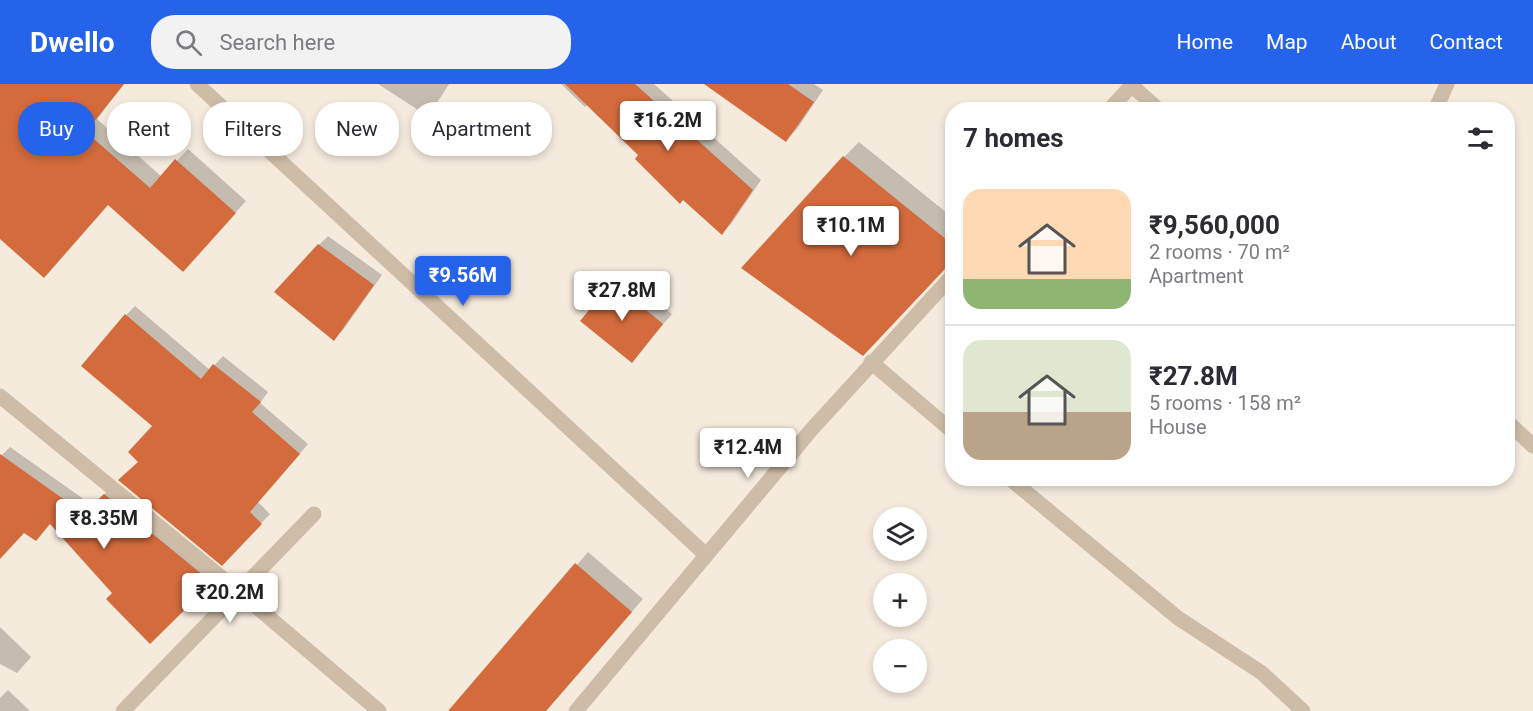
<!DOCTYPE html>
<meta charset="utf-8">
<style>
body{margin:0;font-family:Roboto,sans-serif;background:#f2f2f3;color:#2b2b33;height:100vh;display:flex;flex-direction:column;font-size:22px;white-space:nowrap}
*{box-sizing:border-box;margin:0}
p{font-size:20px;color:#7c7c81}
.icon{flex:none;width:33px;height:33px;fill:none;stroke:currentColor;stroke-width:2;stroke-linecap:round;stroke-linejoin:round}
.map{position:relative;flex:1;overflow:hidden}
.panel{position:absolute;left:945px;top:18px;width:570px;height:384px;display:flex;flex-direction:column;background:#fff;border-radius:24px;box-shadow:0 3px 9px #0003}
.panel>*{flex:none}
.banner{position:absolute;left:18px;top:18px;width:570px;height:54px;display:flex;gap:12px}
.tools{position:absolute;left:873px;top:423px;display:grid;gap:12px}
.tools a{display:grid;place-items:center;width:54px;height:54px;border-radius:50%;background:#fff;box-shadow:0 3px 9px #0003;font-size:30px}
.price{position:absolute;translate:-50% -51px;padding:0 14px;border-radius:6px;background:#fff;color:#222;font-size:20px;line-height:39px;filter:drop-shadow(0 2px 3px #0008)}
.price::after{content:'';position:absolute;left:50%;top:36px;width:18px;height:14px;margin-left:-9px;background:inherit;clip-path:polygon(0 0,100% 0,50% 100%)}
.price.active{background:#2563eb;color:#fff}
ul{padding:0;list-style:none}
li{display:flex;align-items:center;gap:18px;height:150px;padding:0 18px}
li+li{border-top:2px solid #e1e1e2}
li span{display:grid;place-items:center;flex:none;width:168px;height:120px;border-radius:18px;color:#555}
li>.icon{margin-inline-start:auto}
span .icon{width:72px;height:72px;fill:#fffc;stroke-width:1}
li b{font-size:26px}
h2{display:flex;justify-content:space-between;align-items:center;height:72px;padding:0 18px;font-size:26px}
.tag{padding:0 21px;border-radius:24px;background:#fff;box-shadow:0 3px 9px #0003;font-size:21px;line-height:54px}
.tag.active{background:#2563eb;color:#fff}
header{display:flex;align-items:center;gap:36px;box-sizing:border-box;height:84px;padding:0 30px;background:#2563eb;color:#fff}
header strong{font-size:28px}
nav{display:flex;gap:33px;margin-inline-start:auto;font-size:21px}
.search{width:420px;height:54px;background:#f2f2f3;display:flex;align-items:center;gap:15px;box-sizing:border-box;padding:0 21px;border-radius:24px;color:#7c7c81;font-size:22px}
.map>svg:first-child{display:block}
</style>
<header>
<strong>Dwello</strong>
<div class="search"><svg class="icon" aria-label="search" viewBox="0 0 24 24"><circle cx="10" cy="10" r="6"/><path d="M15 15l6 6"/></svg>Search here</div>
<nav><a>Home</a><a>Map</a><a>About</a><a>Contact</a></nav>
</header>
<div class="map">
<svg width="1533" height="627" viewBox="0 0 1533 627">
<rect width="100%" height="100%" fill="#f5ebdd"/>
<!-- shadow -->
<g fill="#0003">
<polygon points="0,0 124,0 97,35 162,93 188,65 246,117 194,175 109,120 0,153"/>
<polygon points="378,0 449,0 435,22 426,31"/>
<polygon points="561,0 654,0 761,96 731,140 722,149 588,20 585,23"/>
<polygon points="707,0 814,0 823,6 797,45 786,56"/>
<polygon points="859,58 952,133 952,182 945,184 844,73"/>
<polygon points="328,152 382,191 343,246 334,255 319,161"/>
<polygon points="623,190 672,230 632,277 613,199"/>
<polygon points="135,222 210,286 223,272 268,308 260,319 308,360 258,418 270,430 222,480 140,378 154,342 126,231"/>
<polygon points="10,363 92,421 114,402 216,492 150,558 114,509 50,439 24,447 0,473 0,373"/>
<polygon points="588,468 643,515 546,627 450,627"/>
<polygon points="0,543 31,573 17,589 0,580"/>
<polygon points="8,606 30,627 0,627 0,614"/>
</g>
<!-- building -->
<g fill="#d36b3d">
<polygon points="0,0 124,0 86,48 150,104 175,75 236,129 183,188 108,121 44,194 0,155"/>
<polygon points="565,0 635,0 753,106 722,151 683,116 680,120 635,75 638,71"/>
<polygon points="704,0 788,0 814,18 786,58"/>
<polygon points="843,72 952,160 952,182 945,185 863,272 741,184"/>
<polygon points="318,160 374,201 334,257 274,208"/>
<polygon points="612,198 663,240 632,279 580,237"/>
<polygon points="125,230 201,295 213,280 261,318 252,328 300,370 250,428 262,440 222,482 118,396 138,378 128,368 152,342 81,282"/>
<polygon points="0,370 83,429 104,410 209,496 206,499 209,502 150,560 106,515 112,509 50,440 36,457 24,449 0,475"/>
<polygon points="575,479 632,528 546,627 448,627"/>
</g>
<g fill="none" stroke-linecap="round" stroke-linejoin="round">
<!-- minor -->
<g stroke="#cfbca7" stroke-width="15">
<polyline points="197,0 706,471"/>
<polyline points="1130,0 1159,26"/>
<polyline points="1109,26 1132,1"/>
<polyline points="1435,26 1447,0"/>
<polyline points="871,278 952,347"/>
<polyline points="0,312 238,507 379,627"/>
<polyline points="1508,338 1533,362"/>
<polyline points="1009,394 1178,534 1262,589 1303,627"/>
<polyline points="123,627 314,430"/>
<polyline points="576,627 812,345 952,192"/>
</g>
</g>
</svg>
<div class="tools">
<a><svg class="icon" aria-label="layers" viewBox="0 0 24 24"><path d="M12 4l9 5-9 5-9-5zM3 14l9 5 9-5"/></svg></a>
<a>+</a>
<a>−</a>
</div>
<b class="price" style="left:668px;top:68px">₹16.2M</b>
<b class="price" style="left:851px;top:173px">₹10.1M</b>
<b class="price active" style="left:463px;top:223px">₹9.56M</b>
<b class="price" style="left:622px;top:238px">₹27.8M</b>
<b class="price" style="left:748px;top:395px">₹12.4M</b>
<b class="price" style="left:104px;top:466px">₹8.35M</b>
<b class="price" style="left:230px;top:540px">₹20.2M</b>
<div class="banner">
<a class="tag active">Buy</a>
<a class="tag">Rent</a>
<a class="tag">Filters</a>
<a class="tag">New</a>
<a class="tag">Apartment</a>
</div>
<section class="panel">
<h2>7 homes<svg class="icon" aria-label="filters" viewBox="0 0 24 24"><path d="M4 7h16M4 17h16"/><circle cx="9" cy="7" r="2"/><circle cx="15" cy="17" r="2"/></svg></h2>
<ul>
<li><span style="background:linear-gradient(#ffd9b3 75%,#8fb573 0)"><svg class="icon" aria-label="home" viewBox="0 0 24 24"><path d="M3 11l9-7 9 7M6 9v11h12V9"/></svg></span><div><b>₹9,560,000</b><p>2 rooms · 70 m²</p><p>Apartment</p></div></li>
<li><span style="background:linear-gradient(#dfe7d0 60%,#b9a48a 0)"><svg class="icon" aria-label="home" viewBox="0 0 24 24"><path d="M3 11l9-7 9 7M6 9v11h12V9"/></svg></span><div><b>₹27.8M</b><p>5 rooms · 158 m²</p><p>House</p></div></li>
</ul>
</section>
</div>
